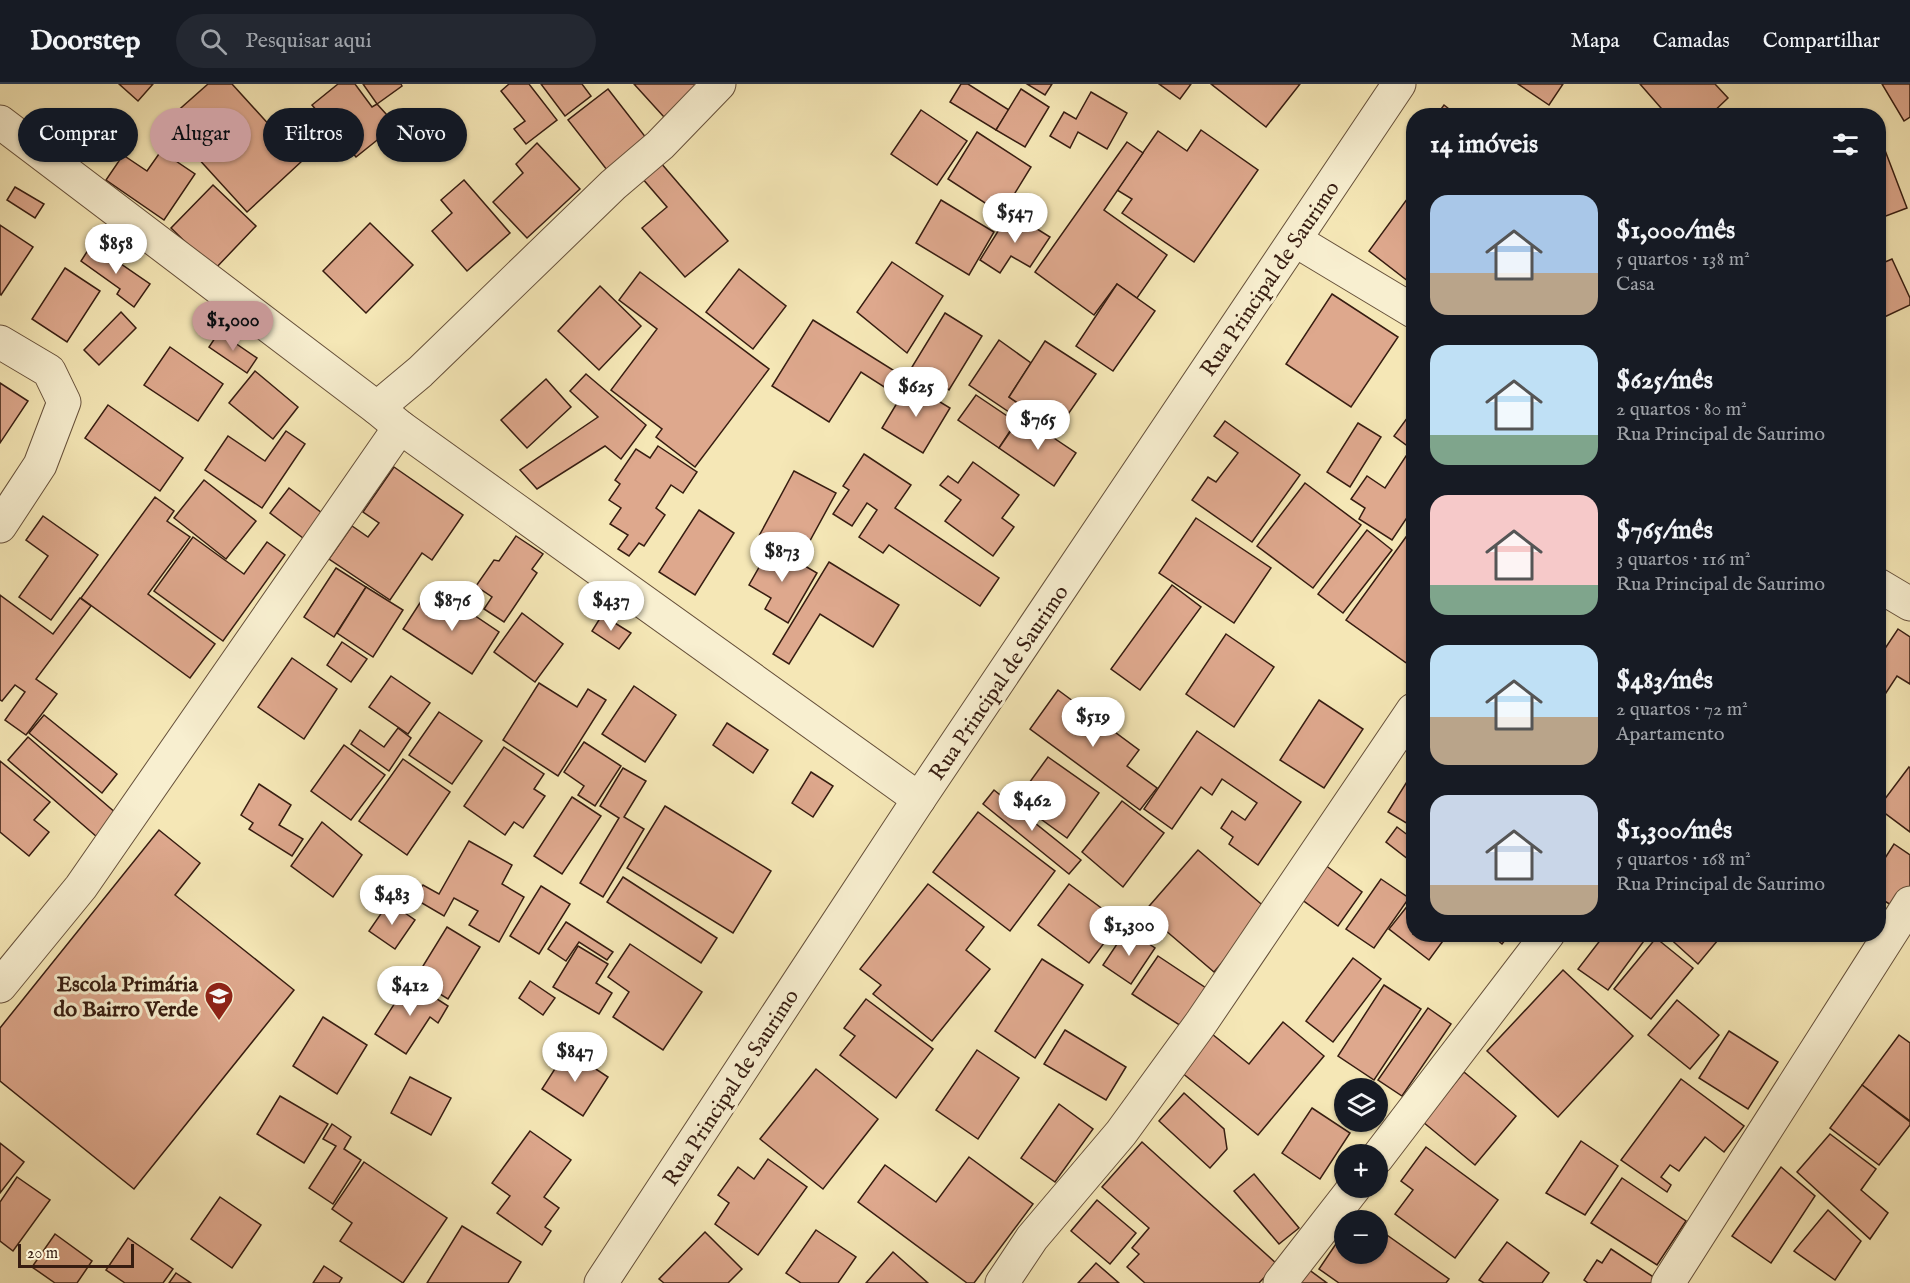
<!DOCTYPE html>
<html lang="pt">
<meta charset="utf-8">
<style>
body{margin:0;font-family:"IM FELL English",serif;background:#242831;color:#f1f3f6;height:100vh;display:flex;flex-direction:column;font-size:22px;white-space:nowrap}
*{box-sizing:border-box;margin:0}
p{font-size:20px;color:#9ea1a6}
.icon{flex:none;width:33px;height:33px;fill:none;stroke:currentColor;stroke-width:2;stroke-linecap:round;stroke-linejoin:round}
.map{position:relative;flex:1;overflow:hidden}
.panel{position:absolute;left:1406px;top:24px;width:480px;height:834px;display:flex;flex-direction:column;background:#171b24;border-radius:24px;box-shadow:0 2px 4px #0004}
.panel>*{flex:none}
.banner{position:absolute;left:18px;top:24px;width:570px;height:54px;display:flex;gap:12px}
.controls{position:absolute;left:1334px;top:994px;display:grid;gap:12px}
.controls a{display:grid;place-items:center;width:54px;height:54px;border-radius:50%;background:#171b24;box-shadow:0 2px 4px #0004;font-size:30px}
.scale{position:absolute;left:18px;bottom:15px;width:116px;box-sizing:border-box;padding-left:6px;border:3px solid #371d11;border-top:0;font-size:16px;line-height:21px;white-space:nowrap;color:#371d11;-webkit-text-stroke:4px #f8efd0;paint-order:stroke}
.price{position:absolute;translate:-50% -51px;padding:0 14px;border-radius:21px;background:#fff;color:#222;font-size:20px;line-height:39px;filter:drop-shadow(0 2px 3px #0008)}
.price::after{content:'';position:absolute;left:50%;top:36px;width:18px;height:14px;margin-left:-9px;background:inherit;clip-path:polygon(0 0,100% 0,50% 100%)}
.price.current{background:#c59692;color:#111}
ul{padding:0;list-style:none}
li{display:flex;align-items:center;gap:18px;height:150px;padding:0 24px}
li span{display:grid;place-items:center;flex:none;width:168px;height:120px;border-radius:18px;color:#555}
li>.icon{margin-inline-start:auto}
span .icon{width:72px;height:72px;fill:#fffc;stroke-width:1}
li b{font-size:26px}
h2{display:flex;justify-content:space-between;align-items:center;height:72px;padding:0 24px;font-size:26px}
.tag{padding:0 21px;border-radius:27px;background:#171b24;box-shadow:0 2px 4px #0004;font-size:21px;line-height:54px}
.tag.current{background:#c59692;color:#111}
header{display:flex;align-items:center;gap:36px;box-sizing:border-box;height:84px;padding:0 30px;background:#171b24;border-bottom:2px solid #363941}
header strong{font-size:28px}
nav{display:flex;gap:33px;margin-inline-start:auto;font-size:21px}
.search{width:420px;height:54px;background:#242831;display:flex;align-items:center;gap:15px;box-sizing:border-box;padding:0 21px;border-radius:33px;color:#9ea1a6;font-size:22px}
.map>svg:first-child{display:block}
</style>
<header>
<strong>Doorstep</strong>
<div class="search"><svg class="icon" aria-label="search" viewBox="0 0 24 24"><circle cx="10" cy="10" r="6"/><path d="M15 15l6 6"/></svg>Pesquisar aqui</div>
<nav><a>Mapa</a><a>Camadas</a><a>Compartilhar</a></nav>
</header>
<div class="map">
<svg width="1910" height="1199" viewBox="0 0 1910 1199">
<rect width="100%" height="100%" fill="#f5e7b6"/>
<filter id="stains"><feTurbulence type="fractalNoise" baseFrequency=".00333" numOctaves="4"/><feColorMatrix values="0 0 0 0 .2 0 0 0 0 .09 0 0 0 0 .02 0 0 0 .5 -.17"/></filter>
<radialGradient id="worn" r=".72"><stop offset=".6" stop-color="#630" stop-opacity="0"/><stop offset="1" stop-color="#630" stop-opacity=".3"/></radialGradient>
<!-- building -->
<g fill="#dea88d" stroke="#371d11" stroke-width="1.5">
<polygon points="119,0 153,0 138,17"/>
<polygon points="208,0 232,0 302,77 247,128 165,38"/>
<polygon points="338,0 355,0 372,23 377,20 396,41 356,73 312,21"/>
<polygon points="363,0 401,0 402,2 377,20"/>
<polygon points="509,0 529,0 557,36 526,60 514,45 525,37 501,7"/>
<polygon points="541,0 582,0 591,12 565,32"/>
<polygon points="634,0 701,0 664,33"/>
<polygon points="961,0 968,0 1009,26 996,46 950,18"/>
<polygon points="1027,0 1052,0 1045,11"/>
<polygon points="1159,0 1191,0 1180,15"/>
<polygon points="1211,0 1300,0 1266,43"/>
<polygon points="1518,0 1563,0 1549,21"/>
<polygon points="1640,0 1715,0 1728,14 1709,32 1668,32"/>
<polygon points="1882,0 1910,0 1910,33 1904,37"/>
<polygon points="608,5 647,55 607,86 568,36"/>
<polygon points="1021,5 1049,23 1025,63 996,46"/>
<polygon points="1091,8 1127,29 1107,65 1078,48 1070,64 1050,52 1064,28 1076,35"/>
<polygon points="1444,21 1458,32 1436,32"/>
<polygon points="921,26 967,57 937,101 891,70"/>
<polygon points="1201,46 1258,86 1194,178 1122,129 1132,115 1117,106 1158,47 1187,67"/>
<polygon points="977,48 1031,83 1002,130 948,95"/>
<polygon points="1878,48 1907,124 1878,135"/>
<polygon points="1127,58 1143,69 1104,126 1167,171 1137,214 1117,200 1094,231 1035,188"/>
<polygon points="537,59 580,105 527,154 493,118 523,89 516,80"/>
<polygon points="161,67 195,90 164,136 106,96 123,71 147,87"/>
<polygon points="660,78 728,157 685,193 642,144 667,123 642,94"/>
<polygon points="464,96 510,149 467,187 432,147 452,129 441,116"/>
<polygon points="213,101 256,142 214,186 171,144"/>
<polygon points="15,103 44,120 35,134 7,116"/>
<polygon points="1413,107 1413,201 1369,167"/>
<polygon points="941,116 994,148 969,191 916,159"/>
<polygon points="1010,128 1050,153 1030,183 1011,172 1000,189 980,176"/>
<polygon points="370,139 413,181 366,229 323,187"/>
<polygon points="0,141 33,163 1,211 0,210"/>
<polygon points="92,160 150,200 134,223 117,210 120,205 81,177"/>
<polygon points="1892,175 1910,214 1910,221 1878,236 1878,181"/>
<polygon points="892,178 943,212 907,269 857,228"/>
<polygon points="65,184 100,207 67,258 32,235"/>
<polygon points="739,185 786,222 753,265 706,228"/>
<polygon points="640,188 769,285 695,383 656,353 662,345 611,306 657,245 619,216"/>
<polygon points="1117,200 1155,227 1113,287 1076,262"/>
<polygon points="600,202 641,242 599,286 558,247"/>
<polygon points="1332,210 1398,253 1351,323 1286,280"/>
<polygon points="121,228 136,244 99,281 84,266"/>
<polygon points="945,229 982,252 949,306 912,283"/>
<polygon points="813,236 901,291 892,308 861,288 829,338 772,302"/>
<polygon points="219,248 257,274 247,289 209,263"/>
<polygon points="999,256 1031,279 1009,313 1022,322 1015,332 969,301"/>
<polygon points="1045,257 1096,290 1057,346 1009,313"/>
<polygon points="170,263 223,300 198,337 144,301"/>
<polygon points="255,287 298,323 273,355 229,319"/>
<polygon points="586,290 646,341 621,375 605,362 537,405 520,386 598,333 570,307"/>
<polygon points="546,295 571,323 527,364 501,336"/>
<polygon points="0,299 28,317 0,359"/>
<polygon points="909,299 950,324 923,369 882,344"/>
<polygon points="976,311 1016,338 999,364 958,336"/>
<polygon points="108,321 183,374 160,407 85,354"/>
<polygon points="1413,326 1413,366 1394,352"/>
<polygon points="1021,332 1076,369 1054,402 999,364"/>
<polygon points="1225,337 1300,391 1252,458 1192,416 1208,393 1216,398 1238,369 1214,352"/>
<polygon points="1358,339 1381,353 1350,403 1327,388"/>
<polygon points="286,347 305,360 262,424 205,386 228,352 265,377"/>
<polygon points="658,362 697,388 683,409 671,401 656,424 665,431 644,462 639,459 629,472 618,465 628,451 610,440 621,424 609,416 620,400 615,396 636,365 650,374"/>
<polygon points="864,370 911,401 895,424 999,494 980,522 889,461 883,469 859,453 877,426 867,419 852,442 833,430 849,406 843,402"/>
<polygon points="1406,372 1413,377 1413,435 1408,432 1392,456 1359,435 1365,424 1351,415 1367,392 1385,404"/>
<polygon points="973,378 1019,411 1002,434 1014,443 993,472 945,437 961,416 940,401 948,392 958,399"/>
<polygon points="394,383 463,431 432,476 422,469 390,516 329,475 352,442 368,453 379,439 363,428"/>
<polygon points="794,387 836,409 800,475 759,452"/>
<polygon points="204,396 256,437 226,475 174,434"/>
<polygon points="1305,399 1361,441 1313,504 1257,462"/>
<polygon points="289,404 322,429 303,454 270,429"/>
<polygon points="155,413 174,427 167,437 190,453 148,510 215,560 190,594 81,514"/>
<polygon points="699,426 734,449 695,511 659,488"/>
<polygon points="43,432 98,471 51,536 19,513 48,472 26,456"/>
<polygon points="1196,434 1271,484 1234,539 1159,489"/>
<polygon points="1367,446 1392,466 1343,529 1318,510"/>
<polygon points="1411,446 1413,447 1412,583 1346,536"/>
<polygon points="516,452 543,470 532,485 537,489 504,538 484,525 492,513 476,502 494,476 499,477"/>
<polygon points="193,453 244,490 267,458 285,471 223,557 154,507"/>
<polygon points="771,462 817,489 788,539 765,525 771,514 749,501"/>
<polygon points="829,478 899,521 873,563 820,530 789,580 773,570"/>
<polygon points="336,484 366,503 334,553 304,533"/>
<polygon points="1172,501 1201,523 1140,606 1111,585"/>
<polygon points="366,503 403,526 373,573 337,549"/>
<polygon points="427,508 449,522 453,517 499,548 472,590 403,545"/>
<polygon points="0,511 53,550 80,514 91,522 36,595 57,610 26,651 5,636 25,608 15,601 2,617 0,616"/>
<polygon points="522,529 563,560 535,598 494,568"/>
<polygon points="602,531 631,549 619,565 592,547"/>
<polygon points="1898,545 1910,553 1910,600 1897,592 1878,621 1878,575"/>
<polygon points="1226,550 1274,583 1234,643 1186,610"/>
<polygon points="342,558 367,575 351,598 327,581"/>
<polygon points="292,574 337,605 304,655 258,623"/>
<polygon points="391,592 430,619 408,650 369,623"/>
<polygon points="539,599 577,623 588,605 606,616 558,692 503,656"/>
<polygon points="634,602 676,631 645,678 602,650"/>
<polygon points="1058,606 1139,666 1127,682 1157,704 1140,726 1030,645"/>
<polygon points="1319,616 1363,645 1324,704 1280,676"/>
<polygon points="439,628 482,657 452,700 409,671"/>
<polygon points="44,631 117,690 102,709 29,649"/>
<polygon points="727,639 768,666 753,689 713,661"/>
<polygon points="398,644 411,654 389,687 351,660 360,646 384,663"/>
<polygon points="1197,647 1301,718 1258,781 1229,760 1233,753 1221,744 1232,727 1245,736 1257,719 1222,695 1212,711 1201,703 1172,745 1144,725"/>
<polygon points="28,653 117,730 97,753 8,676"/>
<polygon points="584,658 621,682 595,722 578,711 584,702 564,688"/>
<polygon points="344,661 385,691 351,736 311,707"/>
<polygon points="504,663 544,690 534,705 545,712 523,744 514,738 505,751 464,722"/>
<polygon points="1048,673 1099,709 1067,754 1016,717"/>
<polygon points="403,675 450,708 407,771 359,737"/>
<polygon points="0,677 50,718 34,736 49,748 29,772 0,748"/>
<polygon points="1909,683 1910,684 1910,748 1878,724"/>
<polygon points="623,684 646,697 624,733 644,745 603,813 580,799 619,734 600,722"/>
<polygon points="811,688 833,702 813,733 792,719"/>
<polygon points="1413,688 1413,743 1388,728"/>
<polygon points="259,700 291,721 279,741 303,755 292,772 249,745 253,739 241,731"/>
<polygon points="994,706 1081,776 1069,790 983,720"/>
<polygon points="572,713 601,732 562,790 534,772"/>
<polygon points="1122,717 1164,749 1123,803 1082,768"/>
<polygon points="665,722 771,787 733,849 627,784"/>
<polygon points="978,728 1055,787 1010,847 933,788"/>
<polygon points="322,738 362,771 333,813 291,782"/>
<polygon points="1397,743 1413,755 1413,779 1386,758"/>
<polygon points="159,746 200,779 175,811 294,906 134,1105 0,997 0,944"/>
<polygon points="469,757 512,781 502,800 524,813 499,858 469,841 478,827 454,814 444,832 415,815 423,801 439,810"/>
<polygon points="1894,760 1910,771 1910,802 1896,824 1878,813 1878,785"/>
<polygon points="1198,766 1267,825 1214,888 1144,828"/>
<polygon points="1325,781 1362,808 1338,842 1301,815"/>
<polygon points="623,793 717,854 701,879 607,818"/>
<polygon points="1381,795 1409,814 1374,864 1346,845"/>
<polygon points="928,800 984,843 966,866 990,885 932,957 873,910 881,901 860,885"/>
<polygon points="1069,800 1120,838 1089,879 1038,841"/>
<polygon points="541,802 570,820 539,870 510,852"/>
<polygon points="1413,815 1413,850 1448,850 1429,876 1389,845"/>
<polygon points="389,818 415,836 395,865 369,847"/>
<polygon points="566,838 613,868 607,876 579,858 566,877 548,865"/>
<polygon points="447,843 480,863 448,915 415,895"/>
<polygon points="1127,845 1155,864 1131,900 1103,881"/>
<polygon points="1490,850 1510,850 1502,860"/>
<polygon points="1605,850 1649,850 1608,906 1578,885"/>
<polygon points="1665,850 1723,850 1698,880"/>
<polygon points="1656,854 1693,884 1651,935 1614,905"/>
<polygon points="630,860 702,908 663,966 613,933 629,908 608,893"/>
<polygon points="578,862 608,880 596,899 612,909 599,930 553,903"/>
<polygon points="1158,872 1206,904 1181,942 1132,910"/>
<polygon points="1353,874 1381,895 1333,958 1306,937"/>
<polygon points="1042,875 1083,901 1035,974 995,947"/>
<polygon points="1563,886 1633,952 1558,1033 1487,967"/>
<polygon points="409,897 448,922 438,939 430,933 406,970 375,950"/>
<polygon points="530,897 555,914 543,931 519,914"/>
<polygon points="1384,901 1421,925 1374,996 1338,972"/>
<polygon points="866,915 933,965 896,1014 840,971 855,952 844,944"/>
<polygon points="1677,916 1719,951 1690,985 1648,951"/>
<polygon points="1428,924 1451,940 1402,1012 1378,996"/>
<polygon points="323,933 367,961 337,1010 293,982"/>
<polygon points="1283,938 1324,972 1258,1051 1181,988 1212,950 1249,980"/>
<polygon points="1065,946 1126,983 1106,1016 1044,980"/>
<polygon points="1729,947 1778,978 1748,1025 1699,994"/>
<polygon points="1899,951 1910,959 1910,1037 1862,1001"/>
<polygon points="567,966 608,993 583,1032 542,1005"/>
<polygon points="977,966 1019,994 978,1055 936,1026"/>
<polygon points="816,985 878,1035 823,1105 760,1055"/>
<polygon points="1464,988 1516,1032 1475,1081 1423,1038"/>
<polygon points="410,993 451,1014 431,1051 391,1029"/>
<polygon points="1681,995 1744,1042 1724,1068 1705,1053 1679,1087 1670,1081 1661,1093 1671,1101 1667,1108 1621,1076"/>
<polygon points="1862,1001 1910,1038 1910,1041 1879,1081 1830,1044"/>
<polygon points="1184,1009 1224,1045 1227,1065 1210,1084 1159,1037"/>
<polygon points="280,1012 328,1040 304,1079 257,1050"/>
<polygon points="1059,1020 1093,1045 1055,1098 1021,1074"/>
<polygon points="1312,1024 1350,1049 1320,1095 1282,1069"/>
<polygon points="332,1040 351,1053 344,1065 361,1076 333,1120 309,1104 336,1062 323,1055"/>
<polygon points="530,1047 571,1076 544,1113 559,1124 545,1143 551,1147 542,1161 497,1129 510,1112 492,1099"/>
<polygon points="1830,1050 1876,1085 1861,1106 1888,1129 1870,1155 1797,1088"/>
<polygon points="1581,1057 1618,1082 1585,1131 1546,1109"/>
<polygon points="1142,1058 1277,1180 1259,1199 1145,1199 1127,1183 1139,1170 1132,1164 1149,1144 1102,1103"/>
<polygon points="0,1059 24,1078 0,1109"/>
<polygon points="1426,1063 1498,1116 1455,1174 1395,1130 1413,1106 1401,1097"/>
<polygon points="969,1073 1033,1120 974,1199 967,1199 858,1118 885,1081 936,1118"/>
<polygon points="768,1075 807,1103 758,1171 715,1140 729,1119 718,1111 738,1083 754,1095"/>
<polygon points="364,1078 447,1134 403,1199 340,1157 352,1139 332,1125"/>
<polygon points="1781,1083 1815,1112 1771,1179 1732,1152"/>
<polygon points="1254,1090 1299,1144 1279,1160 1234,1107"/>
<polygon points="17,1093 50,1116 13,1167 0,1157 0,1118"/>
<polygon points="1622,1094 1686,1137 1657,1181 1591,1139"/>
<polygon points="220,1113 261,1141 232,1184 191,1155"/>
<polygon points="1097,1116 1136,1149 1110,1180 1071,1147"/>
<polygon points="1828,1126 1861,1157 1835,1196 1794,1167"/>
<polygon points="462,1142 521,1178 508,1199 427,1199"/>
<polygon points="1377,1144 1449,1195 1446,1199 1339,1199 1319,1185 1344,1148 1344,1170 1377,1170"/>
<polygon points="816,1146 856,1173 838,1199 801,1199 786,1189"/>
<polygon points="705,1148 742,1185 728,1199 664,1199 659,1195"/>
<polygon points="55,1150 92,1177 77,1199 55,1199 32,1183"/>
<polygon points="128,1154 173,1185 163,1199 125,1199 106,1186"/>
<polygon points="1507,1158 1549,1189 1542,1199 1484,1199 1479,1196"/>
<polygon points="1611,1165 1655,1194 1652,1199 1588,1199 1584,1196 1597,1176 1602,1179"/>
<polygon points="893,1168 928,1199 866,1199"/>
<polygon points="1096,1179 1119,1199 1078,1199"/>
<polygon points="324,1182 342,1194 339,1199 313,1199"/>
<polygon points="1308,1185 1327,1199 1298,1199"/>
<polygon points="176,1189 191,1199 169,1199"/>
</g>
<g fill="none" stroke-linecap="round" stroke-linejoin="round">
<!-- minor casing -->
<g stroke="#66503a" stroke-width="35">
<g id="minor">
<polyline points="0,38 377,324 400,343 919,715"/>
<polyline points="1295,156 1413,227"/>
<polyline points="0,258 49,287 64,318 40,381 0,442"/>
<polyline points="377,324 420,288 613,101 660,61 719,0"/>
<polyline points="1878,501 1910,520"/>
<polyline points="0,902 81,803 400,343"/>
<polyline points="1377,1074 1548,850"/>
<polyline points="601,1199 919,715 1399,0"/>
<polyline points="1002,1199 1032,1154 1121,1049 1201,939 1413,626"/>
<polyline points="1280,1199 1354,1104"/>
<polyline points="1668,1199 1910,819"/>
</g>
</g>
<!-- minor -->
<use href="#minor" stroke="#f8efd0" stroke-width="33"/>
</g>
<!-- icons -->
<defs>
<g id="school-pin" transform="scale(1.5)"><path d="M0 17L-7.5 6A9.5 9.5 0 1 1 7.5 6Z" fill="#8f2418" stroke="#f8efd0"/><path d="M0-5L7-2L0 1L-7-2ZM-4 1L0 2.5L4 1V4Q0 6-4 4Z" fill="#fff"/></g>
</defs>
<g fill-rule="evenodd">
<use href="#school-pin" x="219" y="912"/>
</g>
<g text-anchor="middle" stroke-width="6" stroke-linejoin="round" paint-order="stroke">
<!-- street labels -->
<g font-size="22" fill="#371d11" stroke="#f8efd0">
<text transform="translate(1269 194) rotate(-56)" y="8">Rua Principal de Saurimo</text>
<text transform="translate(998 598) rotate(-56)" y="8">Rua Principal de Saurimo</text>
<text transform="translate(730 1003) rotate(-57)" y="8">Rua Principal de Saurimo</text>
</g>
<!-- poi labels -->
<g font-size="22" font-weight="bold" fill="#371d11" stroke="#f8efd0" text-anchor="end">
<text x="198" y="907">Escola Primária<tspan x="198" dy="25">do Bairro Verde</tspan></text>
</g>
</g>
<rect width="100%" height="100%" filter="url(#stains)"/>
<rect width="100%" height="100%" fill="url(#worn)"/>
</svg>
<div class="controls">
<a><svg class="icon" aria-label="layers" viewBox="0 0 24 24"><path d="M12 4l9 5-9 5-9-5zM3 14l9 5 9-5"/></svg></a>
<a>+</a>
<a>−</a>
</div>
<div class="scale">20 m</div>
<b class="price" style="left:1015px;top:160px">$547</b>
<b class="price" style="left:116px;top:191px">$858</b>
<b class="price current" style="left:233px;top:268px">$1,000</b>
<b class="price" style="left:916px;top:334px">$625</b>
<b class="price" style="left:1038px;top:367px">$765</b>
<b class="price" style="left:782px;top:499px">$873</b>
<b class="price" style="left:452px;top:548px">$876</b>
<b class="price" style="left:611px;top:548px">$437</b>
<b class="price" style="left:1093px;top:664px">$519</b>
<b class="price" style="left:1032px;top:748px">$462</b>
<b class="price" style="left:392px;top:842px">$483</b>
<b class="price" style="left:1129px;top:873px">$1,300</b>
<b class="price" style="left:410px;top:933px">$412</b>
<b class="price" style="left:575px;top:999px">$847</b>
<div class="banner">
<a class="tag">Comprar</a>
<a class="tag current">Alugar</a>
<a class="tag">Filtros</a>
<a class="tag">Novo</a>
</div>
<section class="panel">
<h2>14 imóveis<svg class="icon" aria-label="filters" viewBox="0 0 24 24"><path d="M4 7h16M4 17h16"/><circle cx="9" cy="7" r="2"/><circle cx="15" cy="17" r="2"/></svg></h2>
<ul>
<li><span style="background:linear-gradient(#a9c7e8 65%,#b9a48a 0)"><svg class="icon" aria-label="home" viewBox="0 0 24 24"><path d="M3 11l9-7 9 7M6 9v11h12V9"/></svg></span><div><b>$1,000/mês</b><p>5 quartos · 138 m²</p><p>Casa</p></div></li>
<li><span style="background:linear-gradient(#bfe0f5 75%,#7fa58c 0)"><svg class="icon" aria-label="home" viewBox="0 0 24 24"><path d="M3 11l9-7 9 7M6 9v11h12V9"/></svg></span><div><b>$625/mês</b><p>2 quartos · 80 m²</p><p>Rua Principal de Saurimo</p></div></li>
<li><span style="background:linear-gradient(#f6c9c9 75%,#7fa58c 0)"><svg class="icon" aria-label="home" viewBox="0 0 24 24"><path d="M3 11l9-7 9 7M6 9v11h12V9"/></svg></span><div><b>$765/mês</b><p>3 quartos · 116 m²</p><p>Rua Principal de Saurimo</p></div></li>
<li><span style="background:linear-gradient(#bfe0f5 60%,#b9a48a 0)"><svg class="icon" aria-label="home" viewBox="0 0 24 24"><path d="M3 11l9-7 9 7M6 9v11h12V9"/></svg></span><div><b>$483/mês</b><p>2 quartos · 72 m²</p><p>Apartamento</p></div></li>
<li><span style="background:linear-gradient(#c9d6e8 75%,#b9a48a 0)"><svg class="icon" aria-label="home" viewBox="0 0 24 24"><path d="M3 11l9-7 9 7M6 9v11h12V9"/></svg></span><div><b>$1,300/mês</b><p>5 quartos · 168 m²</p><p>Rua Principal de Saurimo</p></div></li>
</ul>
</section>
</div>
